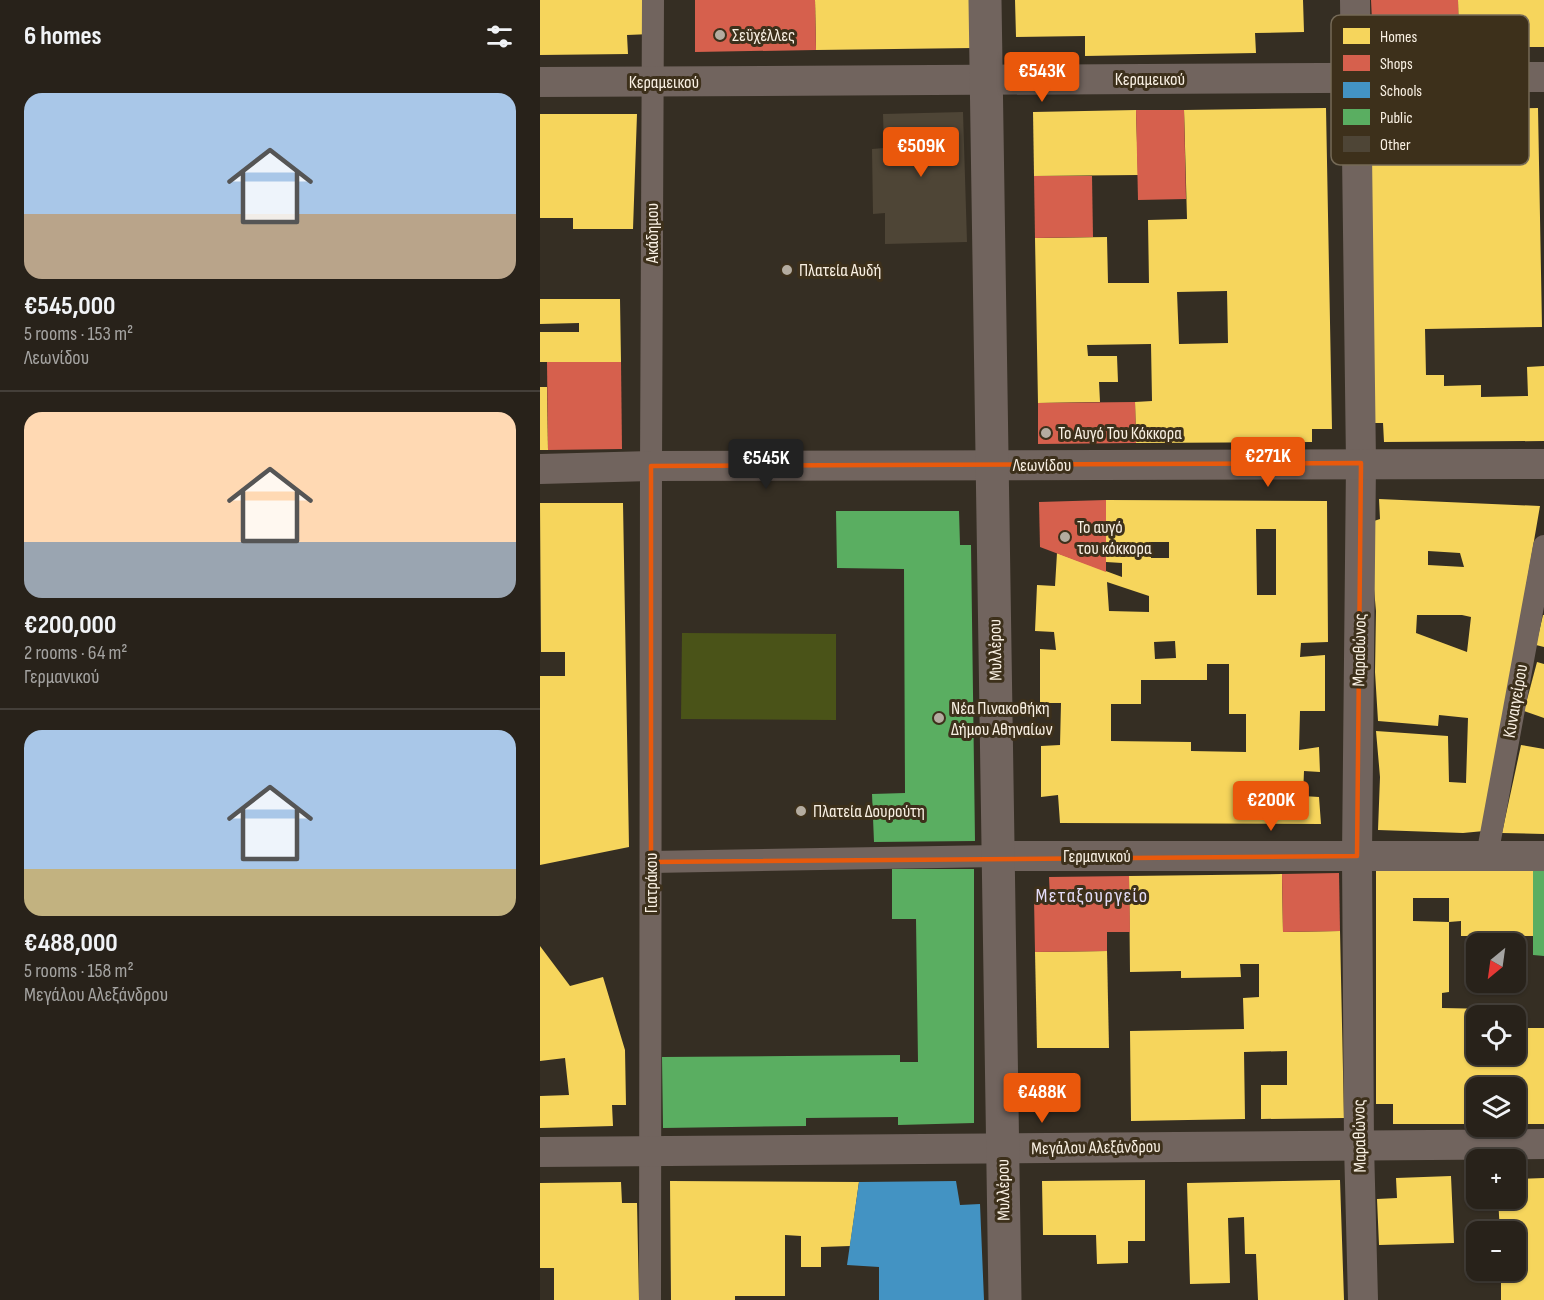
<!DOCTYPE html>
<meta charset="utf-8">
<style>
body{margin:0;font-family:"Sofia Sans Condensed",sans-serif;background:#342f27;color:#f1f3f6;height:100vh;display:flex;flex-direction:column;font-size:22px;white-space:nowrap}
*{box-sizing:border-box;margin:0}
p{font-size:20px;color:#a5a4a2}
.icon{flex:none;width:33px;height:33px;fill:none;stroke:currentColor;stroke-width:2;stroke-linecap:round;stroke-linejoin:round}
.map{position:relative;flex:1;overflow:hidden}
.panel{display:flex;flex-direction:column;background:#28221a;width:540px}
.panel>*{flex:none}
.needle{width:39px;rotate:209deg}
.controls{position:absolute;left:926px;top:933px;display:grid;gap:12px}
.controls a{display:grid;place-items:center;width:60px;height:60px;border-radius:12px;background:#28221a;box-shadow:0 2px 4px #0004,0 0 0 2px #443f39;font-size:30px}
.price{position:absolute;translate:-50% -51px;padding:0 14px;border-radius:6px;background:#ea580c;color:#fff;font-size:20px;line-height:39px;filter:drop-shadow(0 2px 3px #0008)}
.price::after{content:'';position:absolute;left:50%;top:36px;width:18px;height:14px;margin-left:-9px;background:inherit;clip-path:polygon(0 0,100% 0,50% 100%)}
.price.current{background:#222;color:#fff}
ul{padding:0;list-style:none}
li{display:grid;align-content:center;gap:12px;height:318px;padding:0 24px}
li+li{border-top:2px solid #443f39}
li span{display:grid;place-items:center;height:186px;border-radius:18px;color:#555}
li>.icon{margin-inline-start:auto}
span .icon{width:108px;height:108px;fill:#fffc;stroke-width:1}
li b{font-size:26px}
h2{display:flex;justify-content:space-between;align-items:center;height:72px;padding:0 24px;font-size:26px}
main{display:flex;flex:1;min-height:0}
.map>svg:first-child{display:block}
</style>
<main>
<section class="panel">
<h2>6 homes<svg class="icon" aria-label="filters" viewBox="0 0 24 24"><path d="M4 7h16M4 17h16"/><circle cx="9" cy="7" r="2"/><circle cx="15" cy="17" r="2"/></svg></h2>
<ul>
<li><span style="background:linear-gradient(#a9c7e8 65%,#b9a48a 0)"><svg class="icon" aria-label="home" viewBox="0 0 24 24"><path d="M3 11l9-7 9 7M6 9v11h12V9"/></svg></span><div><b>€545,000</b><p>5 rooms · 153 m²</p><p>Λεωνίδου</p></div></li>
<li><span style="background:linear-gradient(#ffd9b3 70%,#9aa5b1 0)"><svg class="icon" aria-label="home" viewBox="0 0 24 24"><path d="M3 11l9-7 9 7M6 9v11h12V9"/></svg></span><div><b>€200,000</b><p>2 rooms · 64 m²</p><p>Γερμανικού</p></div></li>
<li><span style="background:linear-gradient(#a9c7e8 75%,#c2b280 0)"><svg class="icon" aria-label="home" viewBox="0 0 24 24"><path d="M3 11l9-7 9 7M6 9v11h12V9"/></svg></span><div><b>€488,000</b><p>5 rooms · 158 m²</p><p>Μεγάλου Αλεξάνδρου</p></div></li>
</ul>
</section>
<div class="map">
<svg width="1004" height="1300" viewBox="0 0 1004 1300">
<rect width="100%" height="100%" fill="#352e23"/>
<!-- green -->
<polygon fill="#4a5318" points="142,633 296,634 296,720 141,719"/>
<!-- homes -->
<g fill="#f6d55c" fill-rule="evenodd">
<polygon points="0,0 111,0 111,34 87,35 88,54 0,55"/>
<polygon points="275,0 431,0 433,48 276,50"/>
<polygon points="475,0 763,0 764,32 715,33 716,53 545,56 545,36 476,37"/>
<polygon points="918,0 1004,0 1004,47 919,47"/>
<path d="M786,108L792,429H772V442L596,443L595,402L612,401L611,344L547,345L548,356H577L578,382H559L560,402L498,403L495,238L567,237L568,283H609L608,220L647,219L644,110ZM687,291L688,343L639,344L637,292Z"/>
<polygon points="998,108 1002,327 885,329 886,375 904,375 904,386 941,385 941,397 988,396 987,367 1004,366 1004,441 844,442 843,423 831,423 824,111"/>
<polygon points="596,110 598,175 494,176 493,112"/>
<polygon points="0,114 97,114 93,229 33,229 33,218 0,218"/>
<polygon points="0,299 80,299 81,362 0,362 0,332 39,332 39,323 0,324"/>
<polygon points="0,387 7,387 8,450 0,450"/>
<path d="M839,499L1000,506L944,831L923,833L838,830L840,777L836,731L908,736L909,782L926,783L928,718L899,715L898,726L838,721L835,672L836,611L828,523L840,519ZM888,551L920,553L924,567L888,565ZM877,615H922L931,617L927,652L876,633Z"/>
<path d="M566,500L787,501L788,642L761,643L760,657L785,655V711H760L759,750L779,747L780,772L764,771L763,796L779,797L781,824L520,823L518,795L501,797V746L520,745L521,703H500V649L516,650L514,632L495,631L497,585L515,586L517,553L582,577V563L566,562ZM716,529H736V595H717ZM611,542H629V558H611ZM567,582L609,596V612L569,611ZM635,641L636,658L615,659L614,642ZM667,664H689V714H706V752L651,751V742L571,741V704H601V680H667Z"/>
<polygon points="0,503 83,503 89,847 0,865 0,676 25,676 25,652 1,652"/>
<polygon points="1003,615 1004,615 1004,647 996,645"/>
<polygon points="997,662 1004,664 1004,718 984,711"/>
<polygon points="981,745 1004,749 1004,834 962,833"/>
<polygon points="836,870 993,871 993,936 921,936 921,921 909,922 909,898 873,898 873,921 909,922 909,992 902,993 902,1008 952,1009 951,1016 936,1016 936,1054 975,1054 975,1028 1004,1028 1004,1124 975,1124 975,1088 936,1088 936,1124 853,1124 853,1104 836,1104"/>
<polygon points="742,874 743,932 800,931 804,1118 721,1119 721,1085 747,1085 747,1051 704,1052 705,1119 591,1121 590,1031 704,1029 703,998 719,997 719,964 700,964 701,977 641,978 641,971 590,972 589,876"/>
<polygon points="0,946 30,986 63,977 85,1050 86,1105 72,1105 73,1126 0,1128 0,1096 29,1095 25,1058 0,1061"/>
<polygon points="567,951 569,1048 497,1048 495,952"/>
<polygon points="911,1176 914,1243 839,1245 837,1199 857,1198 856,1178"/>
<polygon points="1004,1178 1004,1300 961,1300 961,1279 982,1278 981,1249 975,1249 975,1232 960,1232 958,1198 975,1198 975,1179"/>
<polygon points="605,1180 605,1241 588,1241 588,1263 557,1264 556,1235 503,1235 502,1181"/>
<polygon points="800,1180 804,1300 718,1300 716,1254 705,1254 704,1217 688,1218 690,1283 650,1284 647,1183"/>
<polygon points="130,1181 319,1182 310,1246 281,1247 281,1267 261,1267 261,1236 245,1235 245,1296 195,1296 195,1300 131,1300"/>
<polygon points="81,1182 82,1203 97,1203 99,1300 14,1300 14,1268 0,1268 0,1183"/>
</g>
<!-- shops -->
<g fill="#d6604d">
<polygon points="155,0 275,0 276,50 155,52"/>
<polygon points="831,0 918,0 919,47 847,47 848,21 832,21"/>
<polygon points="596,110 644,110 646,199 598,200"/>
<polygon points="494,176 552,176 553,237 495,238"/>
<polygon points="7,362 81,362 82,449 8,450"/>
<polygon points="595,402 596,443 498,444 498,403"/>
<polygon points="566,500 566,572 500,547 499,502"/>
<polygon points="799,873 800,931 743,932 742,874"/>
<polygon points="589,876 590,932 567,932 567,951 495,952 494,899 510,899 509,877"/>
</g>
<!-- schools -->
<polygon fill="#4393c3" points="416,1181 420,1205 440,1204 444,1300 339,1300 339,1267 307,1265 319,1182"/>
<!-- public -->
<g fill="#5aae61">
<polygon points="296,511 419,511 420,545 431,545 435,841 334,842 332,794 365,793 364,569 297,568"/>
<polygon points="352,869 434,869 434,1123 358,1125 358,1117 266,1118 266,1126 123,1128 122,1057 360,1055 360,1062 378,1062 376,919 352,919"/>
<polygon points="993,871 1004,871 1004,956 993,955"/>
</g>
<!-- building -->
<polygon fill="#4e4536" points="423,112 427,242 345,244 345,213 333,214 332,149 344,148 343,114"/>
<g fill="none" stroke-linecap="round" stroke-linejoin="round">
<!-- pedestrian -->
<g stroke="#71645e" stroke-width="22">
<polyline points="947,856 1004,546"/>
<polyline points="111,862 458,856"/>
<polyline points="110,1300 111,466 113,0"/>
</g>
<!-- minor -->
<g stroke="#71645e" stroke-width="30">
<polyline points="815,0 821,463 817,856 819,1145 823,1300"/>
<polyline points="0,82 1004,77"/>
<polyline points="0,469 111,466 1004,464"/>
<polyline points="458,856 1004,856"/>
<polyline points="0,1152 1004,1144"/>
</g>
<!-- tertiary -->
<polyline stroke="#71645e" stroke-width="33" points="445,0 465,1300"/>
</g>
<!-- marked area -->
<path fill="none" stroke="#e8590c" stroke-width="4.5" stroke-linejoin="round" d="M821,463L817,856L111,862V466Z"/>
<!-- markers -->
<g fill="#b4aca0" stroke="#3d301b" stroke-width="2">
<circle cx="180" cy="35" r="6"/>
<circle cx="247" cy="270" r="6"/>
<circle cx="506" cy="433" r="6"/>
<circle cx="525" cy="537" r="6"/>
<circle cx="399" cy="718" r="6"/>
<circle cx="261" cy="811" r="6"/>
</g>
<g text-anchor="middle" stroke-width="6" stroke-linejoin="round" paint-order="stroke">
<!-- poi labels -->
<g font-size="18" fill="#f9f0e3" stroke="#3d301b" text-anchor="start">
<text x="192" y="41">Σεϋχέλλες</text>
<text x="259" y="276">Πλατεία Αυδή</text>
<text x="518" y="439">Το Αυγό Του Κόκκορα</text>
<text x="537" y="533">Το αυγό<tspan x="537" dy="21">του κόκκορα</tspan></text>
<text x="411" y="714">Νέα Πινακοθήκη<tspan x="411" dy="21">Δήμου Αθηναίων</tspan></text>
<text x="273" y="817">Πλατεία Δουρούτη</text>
</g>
<!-- street labels -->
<g font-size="18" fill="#f9f0e3" stroke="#3d301b">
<text x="610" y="85">Κεραμεικού</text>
<text x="124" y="88">Κεραμεικού</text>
<text transform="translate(112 233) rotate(-90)" y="6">Ακάδημου</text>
<text x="502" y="471">Λεωνίδου</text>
<text transform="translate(455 650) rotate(-91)" y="6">Μυλλέρου</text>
<text transform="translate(819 650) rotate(-89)" y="6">Μαραθώνος</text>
<text transform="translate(975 701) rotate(-80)" y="6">Κυναιγείρου</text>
<text x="557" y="862">Γερμανικού</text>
<text transform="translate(111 883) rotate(-90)" y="6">Γιατράκου</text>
<text transform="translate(819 1136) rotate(-91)" y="6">Μαραθώνος</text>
<text transform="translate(556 1147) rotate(-1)" y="6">Μεγάλου Αλεξάνδρου</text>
<text transform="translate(463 1190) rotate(-91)" y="6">Μυλλέρου</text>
</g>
<!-- neighbourhood labels -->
<g font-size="20" letter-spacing="1.5" fill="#e5ddfa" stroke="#3d301b">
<text x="552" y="902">Μεταξουργείο</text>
</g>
</g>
<!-- legend -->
<rect x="791" y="15" width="198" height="150" rx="9" fill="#3d301b" stroke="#756a57" stroke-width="1.5"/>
<rect x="803" y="28" width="27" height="16" fill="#f6d55c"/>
<rect x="803" y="55" width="27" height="16" fill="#d6604d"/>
<rect x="803" y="82" width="27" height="16" fill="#4393c3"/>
<rect x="803" y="109" width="27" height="16" fill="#5aae61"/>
<rect x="803" y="136" width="27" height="16" fill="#4e4536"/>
<g font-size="16" fill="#f9f0e3">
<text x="840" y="42">Homes</text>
<text x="840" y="69">Shops</text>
<text x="840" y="96">Schools</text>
<text x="840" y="123">Public</text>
<text x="840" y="150">Other</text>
</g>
</svg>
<div class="controls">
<a><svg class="needle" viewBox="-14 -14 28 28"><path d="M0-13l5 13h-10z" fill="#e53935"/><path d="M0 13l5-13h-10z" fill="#a5a4a2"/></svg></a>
<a><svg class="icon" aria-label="locate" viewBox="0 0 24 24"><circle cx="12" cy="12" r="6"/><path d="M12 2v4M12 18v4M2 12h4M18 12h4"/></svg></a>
<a><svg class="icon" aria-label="layers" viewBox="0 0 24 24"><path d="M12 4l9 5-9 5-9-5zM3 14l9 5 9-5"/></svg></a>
<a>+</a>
<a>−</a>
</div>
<b class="price" style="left:502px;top:103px">€543K</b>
<b class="price" style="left:381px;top:178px">€509K</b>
<b class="price" style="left:728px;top:488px">€271K</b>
<b class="price current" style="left:226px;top:490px">€545K</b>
<b class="price" style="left:731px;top:832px">€200K</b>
<b class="price" style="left:502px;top:1124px">€488K</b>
</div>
</main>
